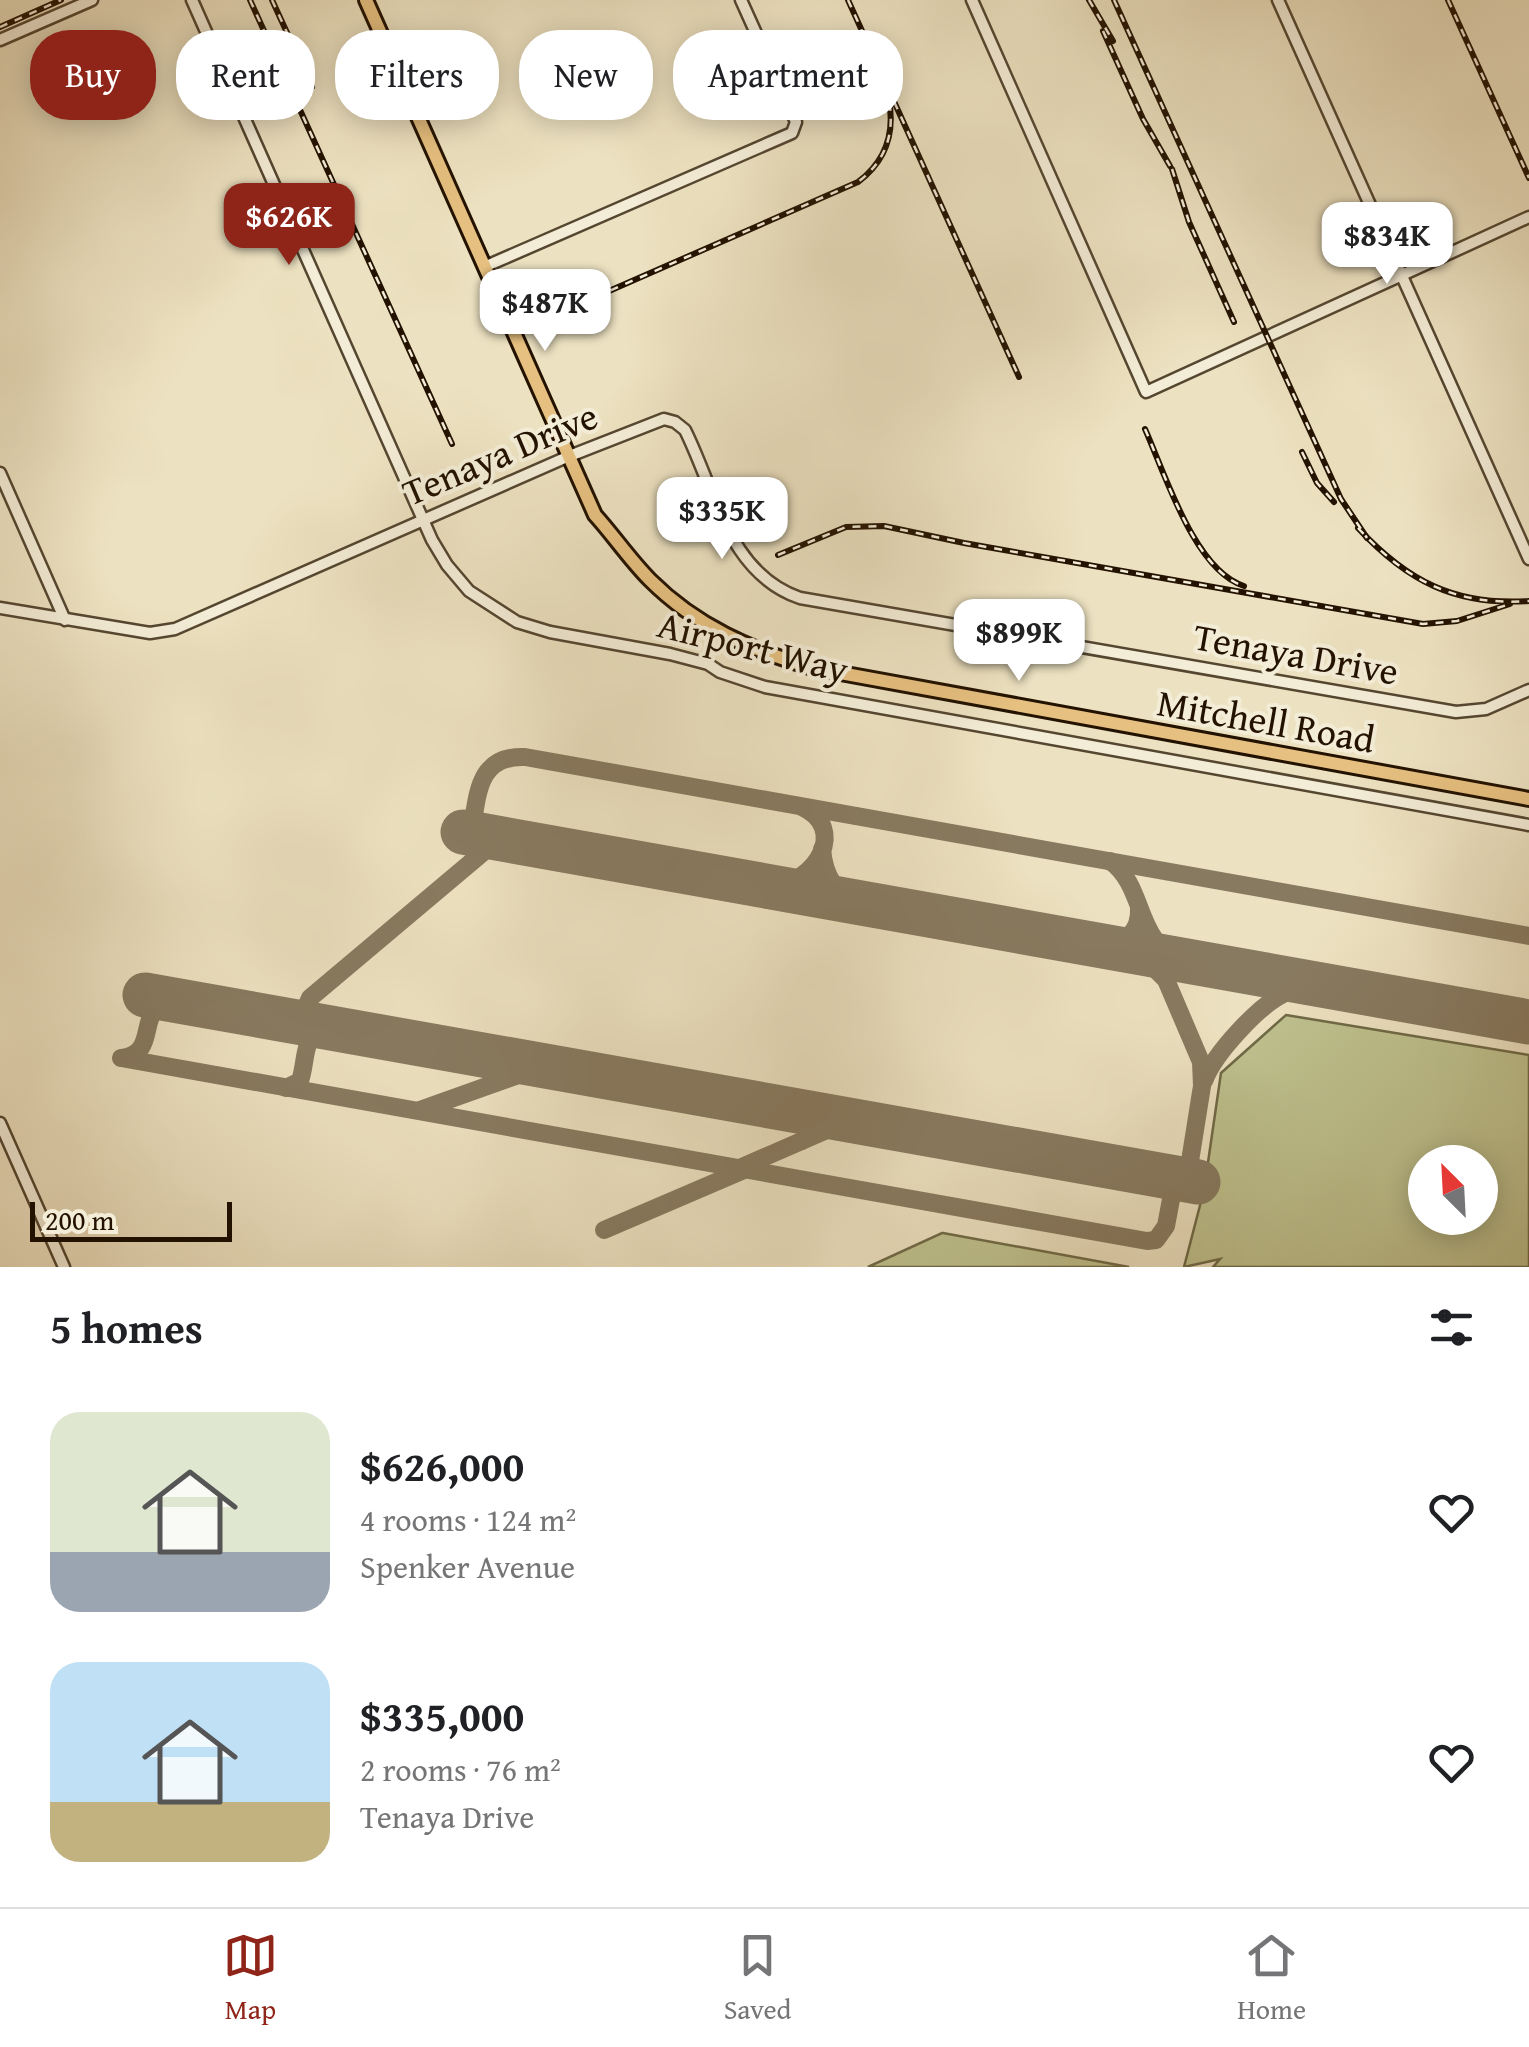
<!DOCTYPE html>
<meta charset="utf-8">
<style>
body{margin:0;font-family:"Gentium Book Plus",serif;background:#f6f6f6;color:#202124;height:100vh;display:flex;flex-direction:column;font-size:38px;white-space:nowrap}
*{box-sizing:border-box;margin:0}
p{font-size:32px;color:#757577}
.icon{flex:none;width:55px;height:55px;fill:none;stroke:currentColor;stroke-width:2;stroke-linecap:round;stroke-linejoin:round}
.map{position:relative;height:1267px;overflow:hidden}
.side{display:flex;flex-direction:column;background:#fff;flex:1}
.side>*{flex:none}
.banner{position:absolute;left:30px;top:30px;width:1000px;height:90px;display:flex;gap:20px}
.needle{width:65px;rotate:336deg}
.tools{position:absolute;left:1408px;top:1145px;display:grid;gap:20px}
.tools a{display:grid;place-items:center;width:90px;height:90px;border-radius:50%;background:#fff;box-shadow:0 5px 25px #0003;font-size:50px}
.scale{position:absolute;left:30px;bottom:25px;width:202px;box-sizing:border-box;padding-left:10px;border:5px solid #231200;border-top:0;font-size:28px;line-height:35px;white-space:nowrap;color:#231200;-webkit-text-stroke:8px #f3ecd6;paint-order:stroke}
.price{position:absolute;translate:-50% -85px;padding:0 22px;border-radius:20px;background:#fff;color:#222;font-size:32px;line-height:65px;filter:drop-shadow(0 2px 5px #0008)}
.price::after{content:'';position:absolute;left:50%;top:60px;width:30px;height:22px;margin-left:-15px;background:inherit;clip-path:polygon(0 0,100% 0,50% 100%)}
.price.on{background:#8f2418;color:#fff}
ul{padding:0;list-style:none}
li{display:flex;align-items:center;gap:30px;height:250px;padding:0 50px}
li span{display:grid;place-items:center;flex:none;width:280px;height:200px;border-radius:30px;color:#555}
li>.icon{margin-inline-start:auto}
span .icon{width:120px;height:120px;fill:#fffc;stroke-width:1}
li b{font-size:42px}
h2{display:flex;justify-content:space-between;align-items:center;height:120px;padding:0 50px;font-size:42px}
.pill{padding:0 35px;border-radius:40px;background:#fff;box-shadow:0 5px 25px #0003;font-size:35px;line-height:90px}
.pill.on{background:#8f2418;color:#fff}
.dock{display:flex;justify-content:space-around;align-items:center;height:140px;border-top:2px solid #e0e0e0;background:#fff;font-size:28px;color:#757577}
.dock a{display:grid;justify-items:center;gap:5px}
.dock .on{color:#8f2418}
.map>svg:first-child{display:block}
</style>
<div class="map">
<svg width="1529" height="1267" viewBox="0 0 1529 1267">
<rect width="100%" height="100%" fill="#ece1c0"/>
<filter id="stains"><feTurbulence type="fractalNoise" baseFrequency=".002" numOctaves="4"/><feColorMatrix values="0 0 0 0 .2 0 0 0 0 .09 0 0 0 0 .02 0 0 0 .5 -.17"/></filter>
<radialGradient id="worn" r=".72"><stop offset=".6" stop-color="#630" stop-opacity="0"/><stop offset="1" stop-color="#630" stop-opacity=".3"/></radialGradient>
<!-- green -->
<g fill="#bec18e" stroke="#706a47" stroke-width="2.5" fill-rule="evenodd">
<path d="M1286,1015L1529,1055V1267H1213L1220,1259L1184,1267L1204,1190L1221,1073ZM1425,1162H1480V1218H1425Z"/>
<polygon points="942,1233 943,1233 1129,1267 868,1267"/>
</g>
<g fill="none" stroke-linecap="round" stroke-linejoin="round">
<!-- taxiway -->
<g stroke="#887a60" stroke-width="18">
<path d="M471,833C478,797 476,755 525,757L1529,936"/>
<path d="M822,849C824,873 834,894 858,902"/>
<path d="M1110,861C1148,888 1133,946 1187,961"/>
<path d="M772,887C817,882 848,828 802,807"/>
<path d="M1103,946C1125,945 1140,931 1139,909"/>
<polyline points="1124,950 1147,961 1166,980 1201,1062 1202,1086 1187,1180"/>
<polyline points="325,1027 307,1017 306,1007 310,998 500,838"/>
<polyline points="121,1058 1147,1241 1156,1240 1166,1226 1175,1178"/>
<path d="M122,1058C163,1052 131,1004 176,1001"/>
<path d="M1204,1081C1214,1054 1259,1005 1285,993C1297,987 1310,986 1324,986"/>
<path d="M286,1088L300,1081C307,1061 302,1034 325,1027"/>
<polyline points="420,1110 535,1069 550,1067"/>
<path d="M795,1111C810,1116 814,1129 802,1141"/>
<polyline points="742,1167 836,1126 859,1122"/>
<polyline points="604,1230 744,1170"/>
</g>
<!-- runway -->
<g stroke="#887a60" stroke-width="45">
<polyline points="463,832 1529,1022"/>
<polyline points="145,995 1198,1182"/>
</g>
<!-- minor casing -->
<g stroke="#554630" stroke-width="15">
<g id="minor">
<polyline points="192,0 432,540 447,565 469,591 517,622 550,632 670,654 708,664 720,672 765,687 1529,825"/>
<polyline points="972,0 1146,392 1529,217"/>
<polyline points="1278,0 1529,559"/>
<polyline points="0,40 92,0"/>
<polyline points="484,267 792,133 796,122 741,0"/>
<polyline points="0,473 65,620"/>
<path d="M0,608L150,633L175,629L567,457L664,419L675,422L685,430C716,492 728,573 800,598L1456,712L1486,709L1529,690"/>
<polyline points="0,1123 64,1267"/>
</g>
</g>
<!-- major casing -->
<g stroke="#231200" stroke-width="18">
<path id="major" d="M366,0L595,515C614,536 630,560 650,580C696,626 751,650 813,668L1529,799"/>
</g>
<!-- minor -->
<use href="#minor" stroke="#f3ecd6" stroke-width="10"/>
<!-- major -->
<use href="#major" stroke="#e6c080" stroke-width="12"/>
<!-- rail casing -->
<g stroke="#231200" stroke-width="6">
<g id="rail">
<polyline points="250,0 452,444"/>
<polyline points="272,0 312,87"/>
<polyline points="848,0 1019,377"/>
<polyline points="1089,0 1113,41"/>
<polyline points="1114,0 1341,499 1367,538"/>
<polyline points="1448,0 1529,178"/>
<polyline points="0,27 61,0"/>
<polyline points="1103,31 1143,119 1170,166"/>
<polyline points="1172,169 1189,222 1234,322"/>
<path d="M552,316L858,182C894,155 897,118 883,78"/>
<path d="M1145,429C1165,474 1195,571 1244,586"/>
<polyline points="1302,452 1317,483 1334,502"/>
<path d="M1358,528C1407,581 1455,606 1529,601"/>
<polyline points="778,555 846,527 884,526 964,543 1423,624 1457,621 1510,604"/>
</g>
</g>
<!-- rail -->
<use href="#rail" stroke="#f3ecd6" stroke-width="2.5" stroke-dasharray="8" stroke-linecap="butt"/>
</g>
<g text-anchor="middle" stroke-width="8" stroke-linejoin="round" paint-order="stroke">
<!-- street labels -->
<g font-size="38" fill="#231200" stroke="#f3ecd6">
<text transform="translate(500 454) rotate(-23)" y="13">Tenaya Drive</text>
<text transform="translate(753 647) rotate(14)" y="13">Airport Way</text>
<text transform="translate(1296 654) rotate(10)" y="13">Tenaya Drive</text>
<text transform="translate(1266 721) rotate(10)" y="13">Mitchell Road</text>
</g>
</g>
<rect width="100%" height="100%" filter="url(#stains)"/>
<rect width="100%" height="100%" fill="url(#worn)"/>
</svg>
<div class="tools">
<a><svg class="needle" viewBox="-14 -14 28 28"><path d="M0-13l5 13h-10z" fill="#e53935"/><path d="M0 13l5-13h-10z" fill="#757577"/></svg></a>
</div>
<div class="scale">200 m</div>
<b class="price on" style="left:289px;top:268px">$626K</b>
<b class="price" style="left:1387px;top:287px">$834K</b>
<b class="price" style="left:545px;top:354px">$487K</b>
<b class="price" style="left:722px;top:562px">$335K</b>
<b class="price" style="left:1019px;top:684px">$899K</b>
<div class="banner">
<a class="pill on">Buy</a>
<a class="pill">Rent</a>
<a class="pill">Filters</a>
<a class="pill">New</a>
<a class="pill">Apartment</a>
</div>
</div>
<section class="side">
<h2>5 homes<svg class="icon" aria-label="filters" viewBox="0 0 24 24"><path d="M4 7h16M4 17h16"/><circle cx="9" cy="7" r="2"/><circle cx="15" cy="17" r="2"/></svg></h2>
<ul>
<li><span style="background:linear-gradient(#dfe7d0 70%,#9aa5b1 0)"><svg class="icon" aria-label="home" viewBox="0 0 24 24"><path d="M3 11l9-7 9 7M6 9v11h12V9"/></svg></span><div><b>$626,000</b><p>4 rooms · 124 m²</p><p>Spenker Avenue</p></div><svg class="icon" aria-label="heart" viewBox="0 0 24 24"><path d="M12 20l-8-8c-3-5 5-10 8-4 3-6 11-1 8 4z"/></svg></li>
<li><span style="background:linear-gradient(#bfe0f5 70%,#c2b280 0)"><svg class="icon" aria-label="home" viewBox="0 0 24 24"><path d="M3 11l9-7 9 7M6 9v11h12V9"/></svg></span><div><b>$335,000</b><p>2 rooms · 76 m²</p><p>Tenaya Drive</p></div><svg class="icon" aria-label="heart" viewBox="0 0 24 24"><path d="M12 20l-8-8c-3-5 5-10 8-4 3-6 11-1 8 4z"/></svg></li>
</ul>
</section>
<nav class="dock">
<a class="on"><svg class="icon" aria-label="map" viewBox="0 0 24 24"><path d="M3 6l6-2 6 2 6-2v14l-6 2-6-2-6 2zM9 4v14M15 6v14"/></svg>Map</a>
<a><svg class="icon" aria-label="saved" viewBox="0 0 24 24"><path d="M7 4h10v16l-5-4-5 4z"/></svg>Saved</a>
<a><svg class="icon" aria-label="home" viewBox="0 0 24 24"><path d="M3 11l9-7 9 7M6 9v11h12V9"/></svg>Home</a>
</nav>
